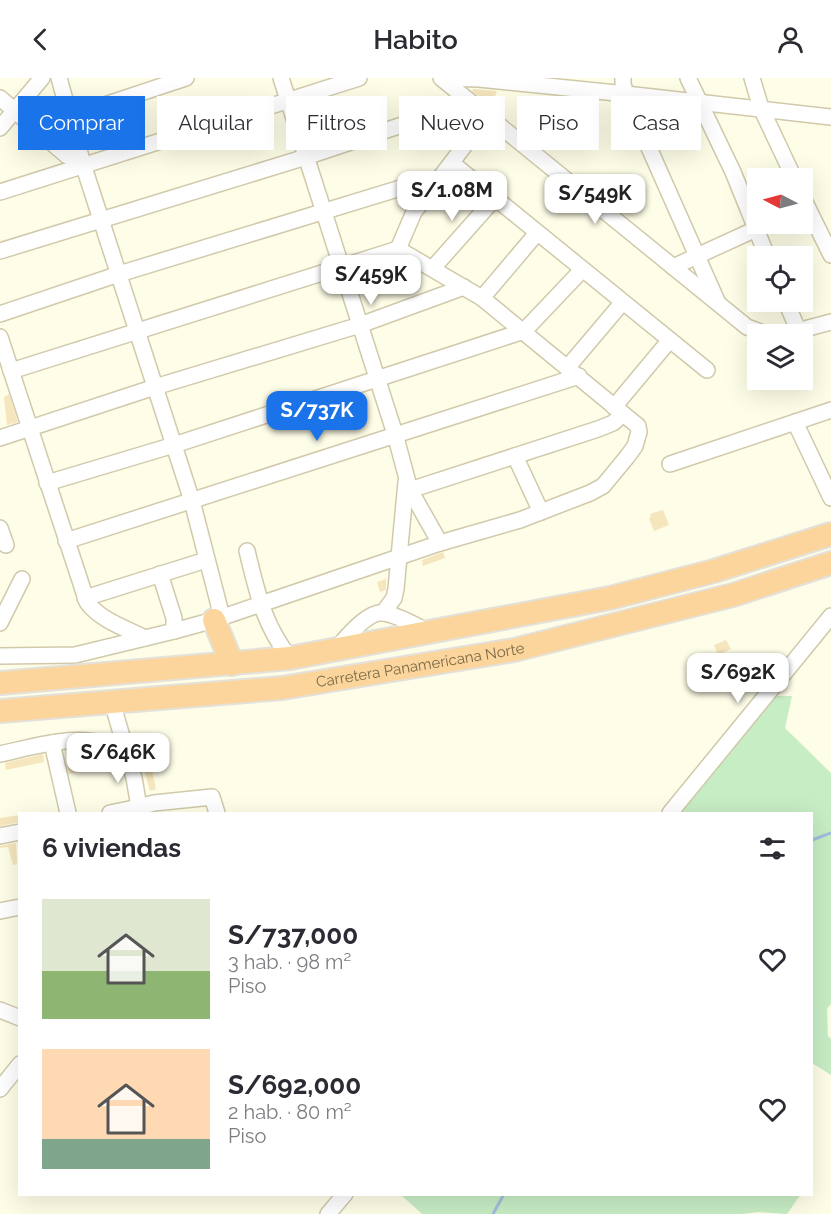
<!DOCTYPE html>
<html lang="es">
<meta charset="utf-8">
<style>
body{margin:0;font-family:Raleway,sans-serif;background:#f7f7f7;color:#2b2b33;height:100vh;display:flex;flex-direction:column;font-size:22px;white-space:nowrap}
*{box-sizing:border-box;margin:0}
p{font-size:20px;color:#7c7c81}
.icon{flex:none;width:33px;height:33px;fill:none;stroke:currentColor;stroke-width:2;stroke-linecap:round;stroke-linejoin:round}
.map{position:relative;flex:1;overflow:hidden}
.details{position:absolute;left:18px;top:734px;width:795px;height:384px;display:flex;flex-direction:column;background:#fff;border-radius:0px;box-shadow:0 6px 24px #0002}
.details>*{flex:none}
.top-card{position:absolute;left:18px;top:18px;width:795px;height:54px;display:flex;gap:12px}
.needle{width:39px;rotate:276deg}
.fabs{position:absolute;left:747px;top:90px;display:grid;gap:12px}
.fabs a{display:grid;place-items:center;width:66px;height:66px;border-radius:0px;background:#fff;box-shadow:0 6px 24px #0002;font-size:30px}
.price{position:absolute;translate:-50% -51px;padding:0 14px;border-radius:12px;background:#fff;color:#222;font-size:20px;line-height:39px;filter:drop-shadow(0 2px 3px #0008)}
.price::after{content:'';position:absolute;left:50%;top:36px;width:18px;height:14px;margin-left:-9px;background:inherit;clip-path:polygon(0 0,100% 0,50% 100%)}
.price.current{background:#1a73e8;color:#fff}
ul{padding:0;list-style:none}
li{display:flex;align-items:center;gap:18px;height:150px;padding:0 24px}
li span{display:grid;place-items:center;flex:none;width:168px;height:120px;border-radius:0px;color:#555}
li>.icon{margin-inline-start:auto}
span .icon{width:72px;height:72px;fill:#fffc;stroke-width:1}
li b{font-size:26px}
h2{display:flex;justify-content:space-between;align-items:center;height:72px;padding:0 24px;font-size:26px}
.chip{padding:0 21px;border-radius:0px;background:#fff;box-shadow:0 6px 24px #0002;font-size:21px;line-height:54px}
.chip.current{background:#1a73e8;color:#fff}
header{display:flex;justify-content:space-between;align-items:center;height:78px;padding:0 24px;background:#fff;font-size:27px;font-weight:600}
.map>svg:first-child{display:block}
</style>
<header><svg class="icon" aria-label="back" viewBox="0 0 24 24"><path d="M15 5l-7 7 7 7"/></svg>Habito<svg class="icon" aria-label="person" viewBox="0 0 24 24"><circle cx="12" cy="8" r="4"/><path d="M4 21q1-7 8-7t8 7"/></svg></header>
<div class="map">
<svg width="831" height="1136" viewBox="0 0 831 1136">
<rect width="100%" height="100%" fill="#fefde7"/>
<!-- green -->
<g fill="#c7edc4">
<polygon points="775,618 792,618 785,650 831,695 831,926 827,931 828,958 831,961 831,997 812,985 812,735 680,735"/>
<polygon points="400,1116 801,1116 787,1136 758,1134 743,1136 422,1136"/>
</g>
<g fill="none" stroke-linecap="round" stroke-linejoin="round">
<!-- stream -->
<g stroke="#9fbedc" stroke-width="3">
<polyline points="812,762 831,755"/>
<polyline points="493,1136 504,1116"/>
</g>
</g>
<!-- building -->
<g fill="#f5e6bd">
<polygon points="473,11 497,13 491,28 472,13"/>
<polygon points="9,316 18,344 7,347 4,319"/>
<polygon points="663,432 669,447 654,453 649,440 651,439 650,436"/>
<polygon points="443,474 445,480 423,488 422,482"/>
<polygon points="386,501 386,512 380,514 377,504"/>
<polygon points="726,562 731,571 718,577 714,567"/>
<polygon points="137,675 144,675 146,679 149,678 156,711 150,713 142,685 140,685"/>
<polygon points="43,676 44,684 6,692 5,685"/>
<polygon points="77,683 79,694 69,696 67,685"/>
<polygon points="20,737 20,744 0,748 0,740"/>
<polygon points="16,765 17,786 13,787 8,769 0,770 0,768"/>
</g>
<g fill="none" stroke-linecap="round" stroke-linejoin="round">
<!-- minor casing -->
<g stroke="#d1c9ab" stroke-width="18">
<g id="minor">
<polyline points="59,0 83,86 192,423 222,539"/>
<polyline points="281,0 395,356 410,412 440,465"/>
<polyline points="441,0 747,249 766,256"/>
<polyline points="442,0 479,1 626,16 831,39"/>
<polyline points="623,0 623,6 627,20 717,223"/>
<polyline points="688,0 733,94 767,178"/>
<polyline points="752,0 761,30 794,100"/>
<polyline points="0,20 66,77 83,86"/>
<polyline points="0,50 42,0"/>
<polyline points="35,50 186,0"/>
<polyline points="452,85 707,292"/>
<polyline points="0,114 359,0"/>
<polyline points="802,118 831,177"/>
<polyline points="398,171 414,134 471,59 490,40"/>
<polyline points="0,173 306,79 438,35 471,59"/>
<polyline points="673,189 756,151"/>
<polyline points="433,190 495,120"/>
<polyline points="482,220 537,155"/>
<polyline points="786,224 799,254"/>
<polyline points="0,236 119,196 417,105 423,106 431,112"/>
<polyline points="786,256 831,244"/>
<path d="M0,259L87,524C100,542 125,550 145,560"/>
<polyline points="567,290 622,225"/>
<polyline points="614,329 669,263"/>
<polyline points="795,344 831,420"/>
<polyline points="0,360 155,309 360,247 464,209"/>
<polyline points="515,378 541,434"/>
<polyline points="670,386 831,332"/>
<polyline points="47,405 174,367 524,253 582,192"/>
<polyline points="410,412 598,351 613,345 623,336"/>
<polyline points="0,450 6,467"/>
<polyline points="66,463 579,298"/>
<path d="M247,473C257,513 263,546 290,580"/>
<polyline points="160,496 174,540 174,553"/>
<polyline points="85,520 206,482"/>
<polyline points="383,535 394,520 396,511 406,404"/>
<polyline points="0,545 22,501"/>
<path d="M336,571C346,560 368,532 384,535C398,537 416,548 429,554"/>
<polyline points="0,578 75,577 174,553 214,542 440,465 520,442 590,415 603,408 627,379 635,368 639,354 638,348 482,220 398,171 11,293"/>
<polyline points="112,624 134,700 139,729 154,725 212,719 217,735"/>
<polyline points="52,665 68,735"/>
<path d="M0,676C41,667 89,651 126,675"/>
<polyline points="110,735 139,729 140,735"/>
<polyline points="670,735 831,538"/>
<polyline points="0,758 20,754"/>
<polyline points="0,833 20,829"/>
<polyline points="0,932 20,940"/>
<polyline points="0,1011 20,986"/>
<polyline points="328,1136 345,1116"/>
</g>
</g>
<!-- highway casing -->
<g stroke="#e4e1db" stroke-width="26">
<g id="highway">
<polyline points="214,542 232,586"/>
<polyline points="0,605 290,580 610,520 714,493 831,456"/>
<path id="s1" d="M0,633L282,610L514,572L733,517L831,485"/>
</g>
</g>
<!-- minor -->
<use href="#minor" stroke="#fff" stroke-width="15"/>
<!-- highway -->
<use href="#highway" stroke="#fbd59b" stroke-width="22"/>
</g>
<g text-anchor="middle" stroke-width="4.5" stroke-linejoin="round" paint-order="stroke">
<!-- street labels -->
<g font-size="15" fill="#7a6b49" stroke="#fffeef">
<text dy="5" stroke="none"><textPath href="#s1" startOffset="423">Carretera Panamericana Norte</textPath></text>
</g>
</g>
</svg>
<div class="fabs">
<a><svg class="needle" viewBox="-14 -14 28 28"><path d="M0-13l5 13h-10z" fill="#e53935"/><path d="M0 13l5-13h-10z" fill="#7c7c81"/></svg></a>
<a><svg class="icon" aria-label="locate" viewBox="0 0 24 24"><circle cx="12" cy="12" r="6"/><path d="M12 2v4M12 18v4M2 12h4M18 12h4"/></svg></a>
<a><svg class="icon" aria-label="layers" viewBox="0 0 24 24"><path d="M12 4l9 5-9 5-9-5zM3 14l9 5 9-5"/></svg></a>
</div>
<b class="price" style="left:452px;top:144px">S/1.08M</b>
<b class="price" style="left:595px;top:147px">S/549K</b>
<b class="price" style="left:371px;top:228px">S/459K</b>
<b class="price current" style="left:317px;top:364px">S/737K</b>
<b class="price" style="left:738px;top:626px">S/692K</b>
<b class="price" style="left:118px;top:706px">S/646K</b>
<div class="top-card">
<a class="chip current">Comprar</a>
<a class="chip">Alquilar</a>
<a class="chip">Filtros</a>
<a class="chip">Nuevo</a>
<a class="chip">Piso</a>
<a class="chip">Casa</a>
</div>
<section class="details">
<h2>6 viviendas<svg class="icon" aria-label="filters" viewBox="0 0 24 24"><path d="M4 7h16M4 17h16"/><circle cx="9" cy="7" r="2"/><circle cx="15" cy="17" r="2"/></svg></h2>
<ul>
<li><span style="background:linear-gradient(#dfe7d0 60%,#8fb573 0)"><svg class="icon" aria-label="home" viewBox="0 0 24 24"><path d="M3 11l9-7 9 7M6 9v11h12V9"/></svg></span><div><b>S/737,000</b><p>3 hab. · 98 m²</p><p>Piso</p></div><svg class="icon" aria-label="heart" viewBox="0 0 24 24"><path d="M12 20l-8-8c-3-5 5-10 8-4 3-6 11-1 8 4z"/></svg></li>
<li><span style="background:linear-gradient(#ffd9b3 75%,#7fa58c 0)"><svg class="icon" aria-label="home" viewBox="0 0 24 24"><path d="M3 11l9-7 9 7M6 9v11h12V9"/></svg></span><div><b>S/692,000</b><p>2 hab. · 80 m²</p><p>Piso</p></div><svg class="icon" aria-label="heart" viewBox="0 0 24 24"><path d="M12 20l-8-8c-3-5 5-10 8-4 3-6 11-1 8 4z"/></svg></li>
</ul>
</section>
</div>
